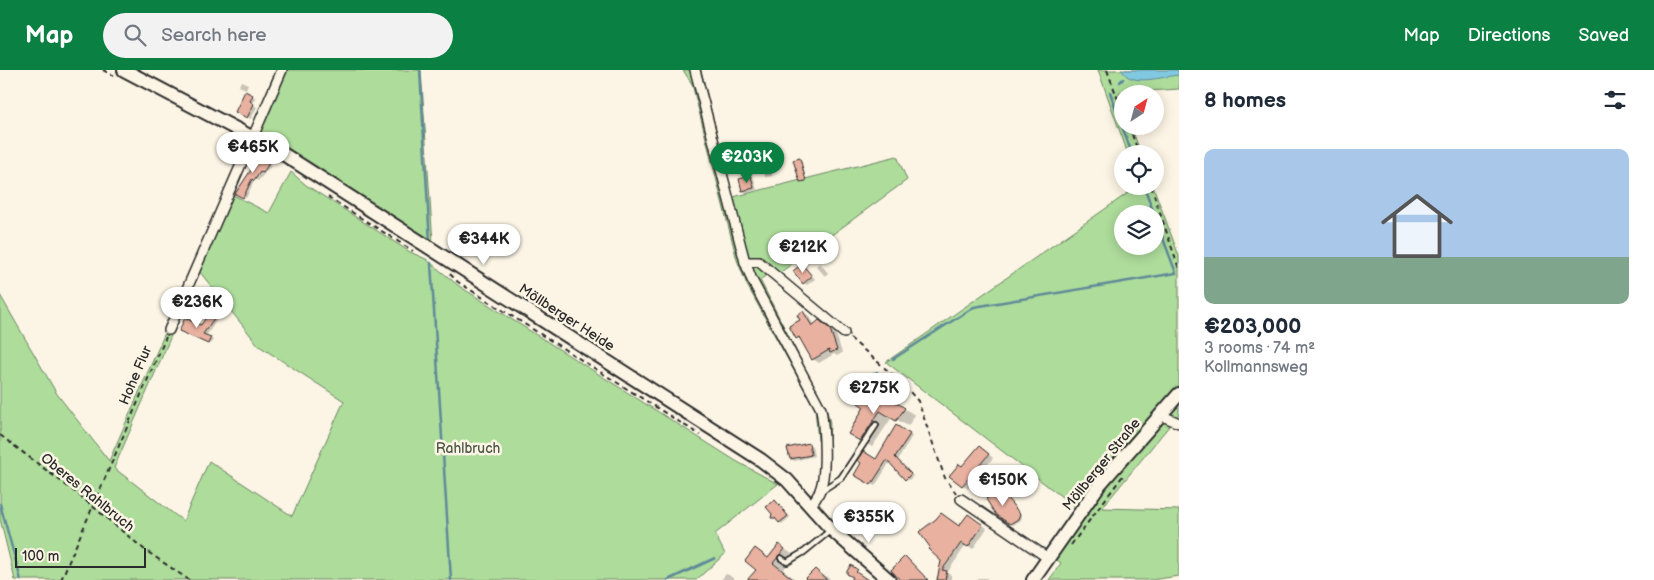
<!DOCTYPE html>
<meta charset="utf-8">
<style>
body{margin:0;font-family:"Balsamiq Sans",sans-serif;background:#f2f2f3;color:#1f2937;height:100vh;display:flex;flex-direction:column;font-size:19px;white-space:nowrap}
*{box-sizing:border-box;margin:0}
p{font-size:16px;color:#747a83}
.icon{flex:none;width:28px;height:28px;fill:none;stroke:currentColor;stroke-width:2;stroke-linecap:round;stroke-linejoin:round}
.map{position:relative;flex:1;overflow:hidden}
.drawer{display:flex;flex-direction:column;background:#fff;width:475px}
.drawer>*{flex:none}
.needle{width:32px;rotate:36deg}
.tools{position:absolute;left:1114px;top:15px;display:grid;gap:10px}
.tools a{display:grid;place-items:center;width:50px;height:50px;border-radius:50%;background:#fff;box-shadow:0 2px 12px #0003;font-size:25px}
.scale{position:absolute;left:15px;bottom:12px;width:131px;box-sizing:border-box;padding-left:5px;border:2px solid #2b2b2b;border-top:0;font-size:14px;line-height:18px;white-space:nowrap;color:#2b2b2b;-webkit-text-stroke:4px #fcf5e5;paint-order:stroke}
.price{position:absolute;translate:-50% -42px;padding:0 11px;border-radius:18px;background:#fff;color:#222;font-size:16px;line-height:32px;filter:drop-shadow(0 1px 2px #0008)}
.price::after{content:'';position:absolute;left:50%;top:30px;width:15px;height:11px;margin-left:-8px;background:inherit;clip-path:polygon(0 0,100% 0,50% 100%)}
.price.active{background:#0b8043;color:#fff}
ul{padding:0;list-style:none}
li{display:grid;align-content:center;gap:10px;height:265px;padding:0 25px}
li span{display:grid;place-items:center;height:155px;border-radius:10px;color:#555}
li>.icon{margin-inline-start:auto}
span .icon{width:90px;height:90px;fill:#fffc;stroke-width:1}
li b{font-size:21px}
h2{display:flex;justify-content:space-between;align-items:center;height:60px;padding:0 25px;font-size:21px}
header{display:flex;align-items:center;gap:30px;box-sizing:border-box;height:70px;padding:0 25px;background:#0b8043;color:#fff}
header strong{font-size:24px}
nav{display:flex;gap:28px;margin-inline-start:auto;font-size:18px}
.search{width:350px;height:45px;background:#f2f2f3;display:flex;align-items:center;gap:12px;box-sizing:border-box;padding:0 18px;border-radius:28px;color:#747a83;font-size:19px}
main{display:flex;flex:1;min-height:0}
.map>svg:first-child{display:block}
</style>
<header>
<strong>Map</strong>
<div class="search"><svg class="icon" aria-label="search" viewBox="0 0 24 24"><circle cx="10" cy="10" r="6"/><path d="M15 15l6 6"/></svg>Search here</div>
<nav><a>Map</a><a>Directions</a><a>Saved</a></nav>
</header>
<main>
<div class="map">
<svg width="1179" height="510" viewBox="0 0 1179 510">
<rect width="100%" height="100%" fill="#fcf5e5"/>
<filter id="ink" filterUnits="userSpaceOnUse"><feTurbulence type="fractalNoise" baseFrequency=".02" numOctaves="2"/><feDisplacementMap in="SourceGraphic" scale="10" xChannelSelector="R" yChannelSelector="G"/><feConvolveMatrix kernelMatrix="1 2 1 2 8 2 1 2 1" color-interpolation-filters="sRGB"/></filter>
<g filter="url(#ink)">
<!-- green -->
<g fill="#addc9b" stroke="#6c8463" fill-rule="evenodd">
<polygon points="276,0 421,0 433,173 252,58"/>
<polygon points="683,0 701,0 733,127 897,86 907,110 774,207 769,203 760,210 827,341 830,353 829,370 818,371 815,339 747,215 737,190 692,14"/>
<polygon points="1098,0 1179,0 1179,19 1119,23 1122,34 1122,56 1131,56 1141,84 1128,84"/>
<path d="M247,75L253,78L233,125L269,143L291,102L306,115L410,182L426,189L459,216L736,391L778,414L715,464L725,484L696,510H15L0,449V225L57,324L109,391ZM199,201L259,276L344,331L292,446L209,391L183,451L114,398Z"/>
<path d="M1138,116H1153L1179,186V344L1102,438L1179,440V506L1151,510H1049L1061,493L1045,481L1075,437L886,292ZM1122,144H1155V176H1122Z"/>
</g>
<!-- water -->
<path fill="#81c9e1" stroke="#5f8a98" d="M1122,0H1179V5C1164,6 1130,18 1122,0Z"/>
<!-- shadow -->
<g fill="#0003">
<polygon points="241,11 248,14 246,19 239,16"/>
<polygon points="246,23 256,28 252,34 257,37 251,49 237,41"/>
<polygon points="257,86 271,96 258,111 255,109 246,128 237,124 255,97"/>
<polygon points="771,101 772,106 765,107 764,102"/>
<polygon points="751,107 754,109 757,120 746,123 743,121"/>
<polygon points="820,193 828,203 825,206 816,196"/>
<polygon points="802,195 815,209 807,215 804,213"/>
<polygon points="803,242 809,246 815,255 825,255 836,264 842,283 837,286 834,284 819,293 813,289 804,272 797,268"/>
<polygon points="210,245 217,250 206,266 213,270 211,274 183,262 201,257"/>
<polygon points="886,328 915,345 908,356 892,347 872,377 850,363 881,337"/>
<polygon points="897,357 912,366 898,390 913,406 909,410 906,409 890,392 875,416 856,405 876,391"/>
<polygon points="808,374 812,376 814,386 794,391 791,389"/>
<polygon points="985,381 993,388 968,419 951,406"/>
<polygon points="999,420 1022,446 1021,450 1013,455 997,444"/>
<polygon points="775,431 790,447 782,454 772,447"/>
<polygon points="972,448 987,458 973,479 966,475 947,503 951,505 951,510 936,510 942,490 960,457"/>
<polygon points="780,476 795,486 783,500 796,510 749,510 758,500 756,480 769,489"/>
<polygon points="815,500 827,507 830,510 807,510"/>
<polygon points="726,504 729,505 735,510 721,510"/>
<polygon points="978,508 986,508 989,510 978,510"/>
</g>
<g fill="none" stroke-linecap="round" stroke-linejoin="round">
<!-- stream -->
<g stroke="#5f8a98" stroke-width="2.5">
<polyline points="420,0 430,173"/>
<polyline points="1120,12 1123,9"/>
<polyline points="1110,22 1132,84"/>
<polyline points="1144,116 1154,144"/>
<polyline points="431,193 451,510"/>
<polyline points="893,289 974,237 1176,203 1155,147"/>
<polyline points="848,321 877,302"/>
<polyline points="0,434 21,510"/>
<polyline points="668,510 715,488"/>
</g>
</g>
<!-- building -->
<g fill="#e9b1a0" stroke="#2b2b2b">
<polygon points="245,21 253,25 250,31 254,34 247,48 235,42"/>
<polygon points="257,85 269,93 263,103 260,102 254,111 252,109 243,128 235,124 253,97 250,95 254,86"/>
<polygon points="800,88 806,111 800,112 793,90"/>
<polygon points="751,106 754,118 742,121 739,109"/>
<polygon points="802,194 812,206 803,214 793,201"/>
<polygon points="803,241 812,256 819,250 830,259 837,280 830,283 829,280 812,290 799,267 796,269 789,256 800,250 797,245"/>
<polygon points="209,243 215,247 203,264 211,267 208,274 179,261 185,248 201,255"/>
<polygon points="862,326 880,335 886,326 905,338 896,351 880,341 860,371 848,364 864,337 858,333"/>
<polygon points="896,355 910,364 895,387 911,404 905,410 887,390 871,415 854,405 861,393 857,390 863,381 876,389"/>
<polygon points="809,373 811,385 790,389 787,378"/>
<polygon points="979,376 989,384 962,416 949,406 959,394 962,396"/>
<polygon points="999,418 1020,444 1018,449 1010,454 996,445 986,429"/>
<polygon points="775,430 788,446 779,453 775,448 771,448 772,444 766,437"/>
<polygon points="941,443 959,456 968,444 983,455 968,477 961,473 950,489 942,500 947,501 945,510 937,510 941,491 928,479 930,477 919,462 936,449"/>
<polygon points="779,474 785,479 773,493 794,510 747,510 756,500 745,491 755,478 768,488"/>
<polygon points="905,486 928,510 900,510 891,500"/>
<polygon points="851,495 858,500 856,502 868,510 851,510 853,507 847,504 847,501"/>
<polygon points="815,499 827,510 804,510"/>
</g>
<g fill="none" stroke-linecap="round" stroke-linejoin="round">
<!-- lane casing -->
<g stroke="#2b2b2b" stroke-width="8">
<g id="lane">
<polyline points="821,421 841,408 876,355"/>
<polyline points="781,488 787,492 804,482 831,460"/>
</g>
</g>
<!-- street casing -->
<g stroke="#2b2b2b" stroke-width="12">
<g id="street">
<path d="M695,0L745,192L752,210L821,339C824,357 827,403 820,420C818,426 814,431 810,437"/>
<polyline points="745,192 759,192 844,263"/>
<polyline points="169,260 282,0"/>
<polyline points="1160,345 1179,353"/>
<polyline points="961,429 1048,488"/>
</g>
</g>
<!-- secondary casing -->
<g stroke="#2b2b2b" stroke-width="16">
<g id="secondary">
<polyline points="124,0 280,82 761,390 787,410 831,459 889,510"/>
<polyline points="1033,510 1100,414 1179,324"/>
</g>
</g>
<!-- path -->
<g stroke="#2b2b2b" stroke-width="2" stroke-dasharray="5 4" stroke-linecap="butt">
<polyline points="103,0 114,6"/>
<polyline points="1107,0 1122,40"/>
<polyline points="1129,56 1139,84"/>
<polyline points="1151,116 1179,199"/>
<polyline points="328,127 413,181"/>
<polyline points="450,204 458,212 700,365"/>
<polyline points="850,268 902,313 918,331 945,408 956,423"/>
<polyline points="0,365 79,425 145,480 189,510"/>
<polyline points="1071,475 1125,403"/>
<polyline points="61,510 166,267"/>
</g>
<!-- lane -->
<use href="#lane" stroke="#fcf5e5" stroke-width="4.5"/>
<!-- street -->
<use href="#street" stroke="#fcf5e5" stroke-width="9"/>
<!-- secondary -->
<use href="#secondary" stroke="#fcf5e5" stroke-width="12"/>
</g>
</g>
<g text-anchor="middle" stroke-width="5" stroke-linejoin="round" paint-order="stroke">
<!-- street labels -->
<g font-size="14" fill="#2b2b2b" stroke="#fcf5e5">
<text transform="translate(567 247) rotate(33)" y="5">Möllberger Heide</text>
<text transform="translate(135 305) rotate(-67)" y="5">Hohe Flur</text>
<text transform="translate(1101 394) rotate(-51)" y="5">Möllberger Straße</text>
<text transform="translate(88 422) rotate(39)" y="5">Oberes Rahlbruch</text>
</g>
<!-- park labels -->
<g font-size="14" fill="#4c5747" stroke="#fcf5e5">
<text x="468" y="383">Rahlbruch</text>
</g>
</g>
</svg>
<div class="tools">
<a><svg class="needle" viewBox="-14 -14 28 28"><path d="M0-13l5 13h-10z" fill="#e53935"/><path d="M0 13l5-13h-10z" fill="#747a83"/></svg></a>
<a><svg class="icon" aria-label="locate" viewBox="0 0 24 24"><circle cx="12" cy="12" r="6"/><path d="M12 2v4M12 18v4M2 12h4M18 12h4"/></svg></a>
<a><svg class="icon" aria-label="layers" viewBox="0 0 24 24"><path d="M12 4l9 5-9 5-9-5zM3 14l9 5 9-5"/></svg></a>
</div>
<div class="scale">100 m</div>
<b class="price" style="left:253px;top:104px">€465K</b>
<b class="price active" style="left:747px;top:114px">€203K</b>
<b class="price" style="left:484px;top:196px">€344K</b>
<b class="price" style="left:803px;top:204px">€212K</b>
<b class="price" style="left:197px;top:259px">€236K</b>
<b class="price" style="left:874px;top:345px">€275K</b>
<b class="price" style="left:1003px;top:437px">€150K</b>
<b class="price" style="left:869px;top:474px">€355K</b>
</div>
<section class="drawer">
<h2>8 homes<svg class="icon" aria-label="filters" viewBox="0 0 24 24"><path d="M4 7h16M4 17h16"/><circle cx="9" cy="7" r="2"/><circle cx="15" cy="17" r="2"/></svg></h2>
<ul>
<li><span style="background:linear-gradient(#a9c7e8 70%,#7fa58c 0)"><svg class="icon" aria-label="home" viewBox="0 0 24 24"><path d="M3 11l9-7 9 7M6 9v11h12V9"/></svg></span><div><b>€203,000</b><p>3 rooms · 74 m²</p><p>Kollmannsweg</p></div></li>
</ul>
</section>
</main>
